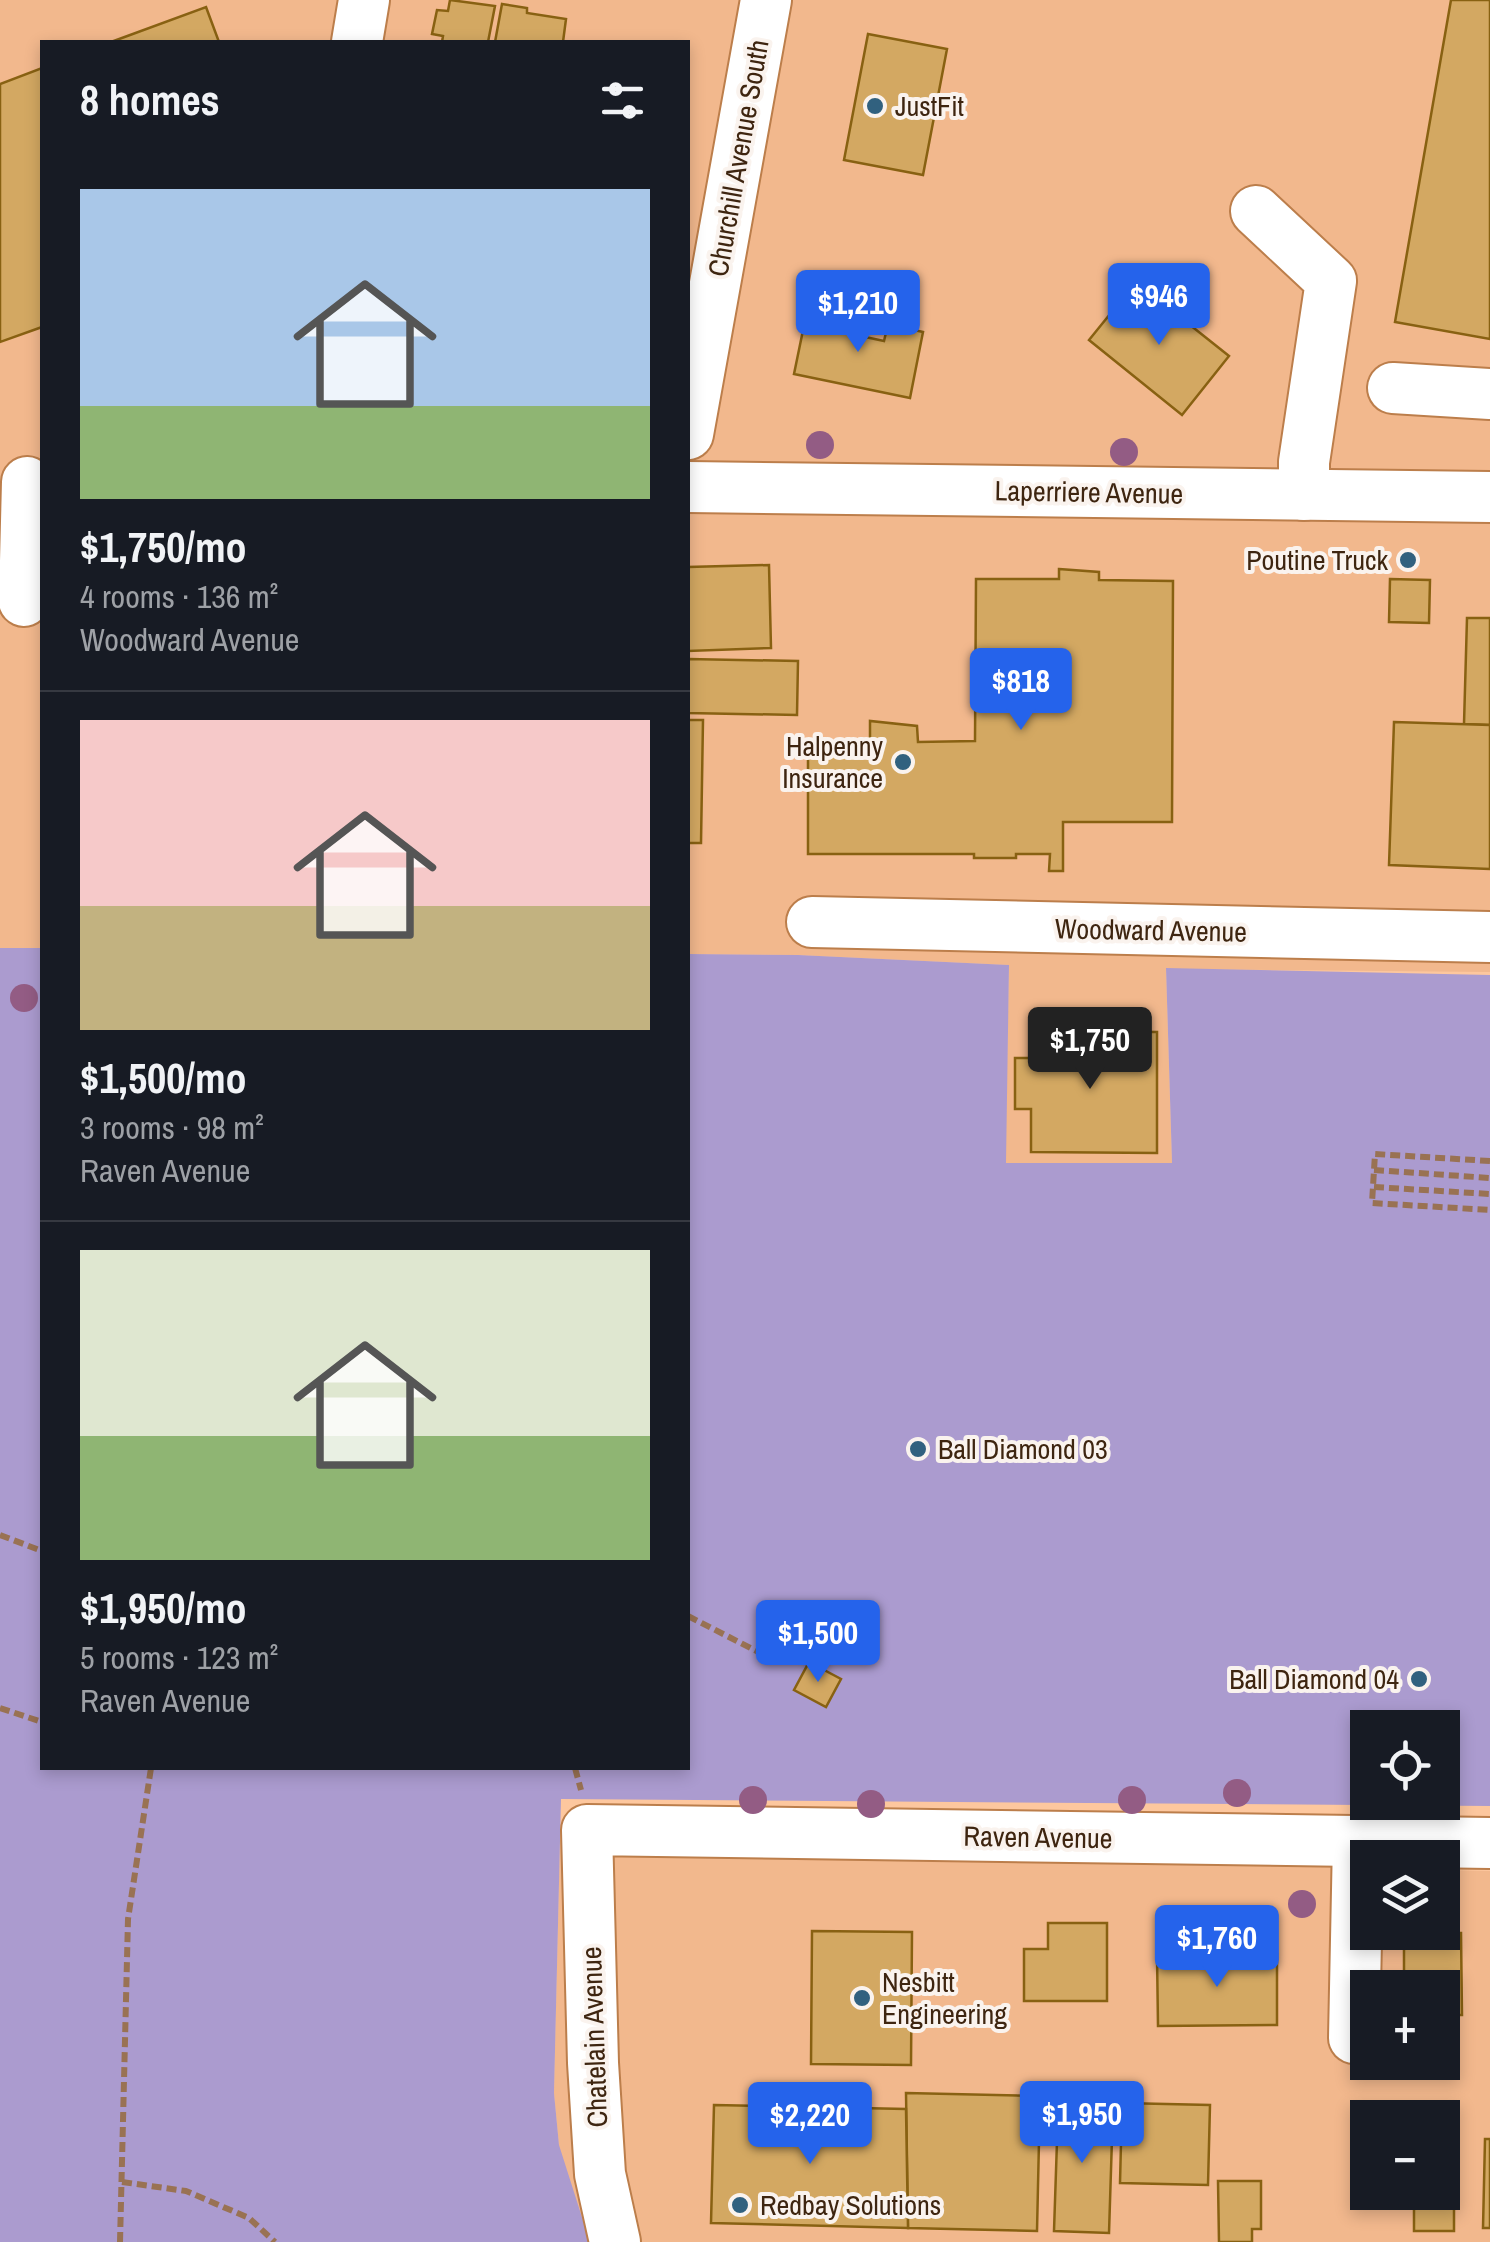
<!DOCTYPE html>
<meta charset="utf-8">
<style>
body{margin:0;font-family:"Archivo Narrow",sans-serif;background:#242831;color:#f1f3f6;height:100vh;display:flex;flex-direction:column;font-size:38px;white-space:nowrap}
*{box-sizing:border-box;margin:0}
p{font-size:32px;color:#9ea1a6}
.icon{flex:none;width:55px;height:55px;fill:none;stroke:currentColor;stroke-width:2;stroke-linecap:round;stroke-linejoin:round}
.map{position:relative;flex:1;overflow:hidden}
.sheet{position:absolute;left:40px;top:40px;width:650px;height:1730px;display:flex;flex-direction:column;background:#171b24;border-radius:0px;box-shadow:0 5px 15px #0003}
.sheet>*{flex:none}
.fabs{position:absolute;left:1350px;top:1710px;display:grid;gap:20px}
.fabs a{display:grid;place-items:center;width:110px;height:110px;border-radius:0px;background:#171b24;box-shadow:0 5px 15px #0003;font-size:50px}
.price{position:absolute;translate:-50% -85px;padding:0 22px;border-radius:10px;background:#2563eb;color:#fff;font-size:32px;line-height:65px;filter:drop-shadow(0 2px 5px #0008)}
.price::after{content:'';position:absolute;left:50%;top:60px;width:30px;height:22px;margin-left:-15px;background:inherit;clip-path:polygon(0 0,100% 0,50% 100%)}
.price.selected{background:#222;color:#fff}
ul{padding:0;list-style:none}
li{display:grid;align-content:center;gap:20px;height:530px;padding:0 40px}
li+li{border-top:2px solid #363941}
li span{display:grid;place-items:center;height:310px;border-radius:0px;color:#555}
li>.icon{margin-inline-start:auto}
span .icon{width:180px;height:180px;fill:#fffc;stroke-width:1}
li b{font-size:42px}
h2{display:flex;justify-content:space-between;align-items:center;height:120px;padding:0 40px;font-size:42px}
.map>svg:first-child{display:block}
</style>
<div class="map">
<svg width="1490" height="2242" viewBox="0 0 1490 2242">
<rect width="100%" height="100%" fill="#fdc79e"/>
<!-- built -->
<g fill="#f2b88d" fill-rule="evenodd">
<polygon points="0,0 1490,0 1490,972 1166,969 1172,1164 1005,1163 1009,965 798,955 688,954 688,42 42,42 42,948 0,948"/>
<path d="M560,1840L1367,1867L1368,1932H1442L1443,1870L1490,1871V2242H587L563,2188L554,2093ZM1368,1988H1442V2062H1368ZM1368,2118H1442V2192H1368Z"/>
</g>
<!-- green -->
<path fill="#ab9bcf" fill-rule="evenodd" d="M0,948H42V1768H688V954L798,955L1009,965L1006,1163H1172L1166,968L1490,975V1806L561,1799L554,2093L559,2145L587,2233L593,2242H0ZM1368,1728H1442V1802H1368Z"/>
<!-- building -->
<g fill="#d3a862" stroke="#886112" stroke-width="2.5">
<polygon points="450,0 495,6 488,42 442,42 443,36 432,34 437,10 448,11"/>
<polygon points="1451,0 1490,0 1490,339 1395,322"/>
<polygon points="502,4 527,8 527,13 566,19 563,42 495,42"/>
<polygon points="206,7 219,42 111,42"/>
<polygon points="868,34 947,49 923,175 844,160"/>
<polygon points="42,68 42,327 0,342 0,84"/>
<polygon points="1136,282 1229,356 1182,415 1089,340"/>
<polygon points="808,306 846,314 842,332 884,341 888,324 923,332 910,398 794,374"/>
<polygon points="769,565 771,648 688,651 688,567"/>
<polygon points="1059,569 1099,572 1099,580 1173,581 1172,822 1063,822 1063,871 1049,871 1050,854 1016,854 1016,858 974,858 974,854 808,854 808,741 870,742 870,721 917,726 918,742 975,741 976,579 1059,579"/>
<polygon points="1390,579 1430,580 1429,623 1389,622"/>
<polygon points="1467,618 1490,618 1490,725 1464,724"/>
<polygon points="688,659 798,661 797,715 688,713"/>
<polygon points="688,720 703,720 701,843 688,843"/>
<polygon points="1394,722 1490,725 1490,869 1389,865"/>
<polygon points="1031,1031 1157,1032 1157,1153 1031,1152 1031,1109 1015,1109 1015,1058 1031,1058"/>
<polygon points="809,1662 841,1679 826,1707 794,1690"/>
<polygon points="1048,1923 1107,1923 1107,2001 1024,2001 1024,1949 1048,1949"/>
<polygon points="812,1931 912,1932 911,2065 811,2064"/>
<polygon points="1417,1933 1461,1933 1462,2015 1442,2015 1442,1988 1404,1988 1404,1940 1417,1940"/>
<polygon points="1277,1954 1277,2025 1158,2026 1157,1955"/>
<polygon points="906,2093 1040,2096 1037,2231 908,2228"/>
<polygon points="1122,2103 1210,2105 1208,2185 1120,2183"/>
<polygon points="1047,2104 1113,2107 1109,2233 1054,2231 1057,2141 1046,2141"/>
<polygon points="714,2105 906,2109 908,2228 711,2223"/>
<polygon points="1485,2139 1490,2139 1490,2228 1483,2228"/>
<polygon points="1442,2168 1454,2168 1454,2231 1414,2231 1414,2192 1442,2192"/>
<polygon points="1218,2181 1261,2181 1261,2229 1252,2229 1252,2242 1219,2242"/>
</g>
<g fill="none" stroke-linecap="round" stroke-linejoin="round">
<!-- minor casing -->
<g stroke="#bc7e4b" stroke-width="54">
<g id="minor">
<polyline points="357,42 364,0"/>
<polyline points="1256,211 1331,281 1304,462 1304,495"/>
<polyline points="1393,388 1490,394"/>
<polyline points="688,434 766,0"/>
<polyline points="688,487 1490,497"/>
<polyline points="24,601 27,482"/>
<polyline points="812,922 1490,937"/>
<polyline points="1354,2038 1358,1841"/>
<polyline points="615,2242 600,2174 593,2063 587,1830 1490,1843"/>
</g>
</g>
<!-- path -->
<g stroke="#997253" stroke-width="6" stroke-dasharray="10 5" stroke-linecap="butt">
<polyline points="1490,1161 1375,1154 1372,1203 1490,1210"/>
<polyline points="1374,1170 1490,1178"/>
<polyline points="1374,1187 1490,1194"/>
<polyline points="0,1535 42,1551"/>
<polyline points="688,1616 774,1660"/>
<polyline points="0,1708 42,1722"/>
<polyline points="575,1768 581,1790"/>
<polyline points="122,2182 186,2191 249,2218 275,2242"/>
<polyline points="120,2242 128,1919 151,1768"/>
</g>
<!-- minor -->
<use href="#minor" stroke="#fff" stroke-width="50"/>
</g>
<!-- trees -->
<g fill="#935c84">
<circle cx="820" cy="445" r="14"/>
<circle cx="1124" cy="452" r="14"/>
<circle cx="24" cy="998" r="14"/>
<circle cx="1237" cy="1793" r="14"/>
<circle cx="753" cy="1800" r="14"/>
<circle cx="1132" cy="1800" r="14"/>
<circle cx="871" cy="1804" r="14"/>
<circle cx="1302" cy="1904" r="14"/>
</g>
<!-- markers -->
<g fill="#31617f" stroke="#faf3ee" stroke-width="4">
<circle cx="875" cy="106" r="10"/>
<circle cx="1408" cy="560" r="10"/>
<circle cx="903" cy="762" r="10"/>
<circle cx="918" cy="1449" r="10"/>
<circle cx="1419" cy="1679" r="10"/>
<circle cx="862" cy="1998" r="10"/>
<circle cx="740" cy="2205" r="10"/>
</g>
<g text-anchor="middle" stroke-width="8" stroke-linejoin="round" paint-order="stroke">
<!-- poi labels -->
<g font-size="28" fill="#3e2510" stroke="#faf3ee" text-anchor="start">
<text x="895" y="116">JustFit</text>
<text x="1388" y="570" text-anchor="end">Poutine Truck</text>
<text x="883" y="756" text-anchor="end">Halpenny<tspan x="883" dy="32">Insurance</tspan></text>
<text x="938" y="1459">Ball Diamond 03</text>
<text x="1399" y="1689" text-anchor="end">Ball Diamond 04</text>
<text x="882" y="1992">Nesbitt<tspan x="882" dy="32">Engineering</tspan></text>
<text x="760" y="2215">Redbay Solutions</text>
</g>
<!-- street labels -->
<g font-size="28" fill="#3e2510" stroke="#faf3ee">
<text transform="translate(738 158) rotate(-80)" y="10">Churchill Avenue South</text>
<text transform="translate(1089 492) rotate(1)" y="10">Laperriere Avenue</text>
<text transform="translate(1151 930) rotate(1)" y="10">Woodward Avenue</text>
<text transform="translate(1038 1837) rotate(1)" y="10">Raven Avenue</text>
<text transform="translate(594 2037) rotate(-92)" y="10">Chatelain Avenue</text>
</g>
</g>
</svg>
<div class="fabs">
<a><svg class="icon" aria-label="locate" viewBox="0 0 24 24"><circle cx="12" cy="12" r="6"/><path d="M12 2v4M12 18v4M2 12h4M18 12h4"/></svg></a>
<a><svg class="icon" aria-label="layers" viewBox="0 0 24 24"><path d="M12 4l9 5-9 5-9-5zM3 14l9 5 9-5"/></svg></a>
<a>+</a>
<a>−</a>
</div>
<b class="price" style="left:1159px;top:348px">$946</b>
<b class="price" style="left:858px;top:355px">$1,210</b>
<b class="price" style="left:1021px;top:733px">$818</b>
<b class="price selected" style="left:1090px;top:1092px">$1,750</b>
<b class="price" style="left:818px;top:1685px">$1,500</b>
<b class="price" style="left:1217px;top:1990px">$1,760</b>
<b class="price" style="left:1082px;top:2166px">$1,950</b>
<b class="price" style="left:810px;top:2167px">$2,220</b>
<section class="sheet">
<h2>8 homes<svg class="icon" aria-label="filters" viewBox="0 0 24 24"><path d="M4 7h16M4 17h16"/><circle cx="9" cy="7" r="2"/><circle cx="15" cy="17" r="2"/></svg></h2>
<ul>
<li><span style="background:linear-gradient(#a9c7e8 70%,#8fb573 0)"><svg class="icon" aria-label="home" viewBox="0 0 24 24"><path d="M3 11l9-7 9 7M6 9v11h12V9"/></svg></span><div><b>$1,750/mo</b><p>4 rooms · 136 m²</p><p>Woodward Avenue</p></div></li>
<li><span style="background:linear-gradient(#f6c9c9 60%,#c2b280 0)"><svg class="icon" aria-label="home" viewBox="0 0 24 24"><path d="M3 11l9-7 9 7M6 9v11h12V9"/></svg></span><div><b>$1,500/mo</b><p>3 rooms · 98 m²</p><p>Raven Avenue</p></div></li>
<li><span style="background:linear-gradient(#dfe7d0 60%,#8fb573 0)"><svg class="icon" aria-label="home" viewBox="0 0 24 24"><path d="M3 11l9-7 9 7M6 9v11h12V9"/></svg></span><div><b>$1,950/mo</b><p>5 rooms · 123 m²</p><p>Raven Avenue</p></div></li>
</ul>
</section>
</div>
